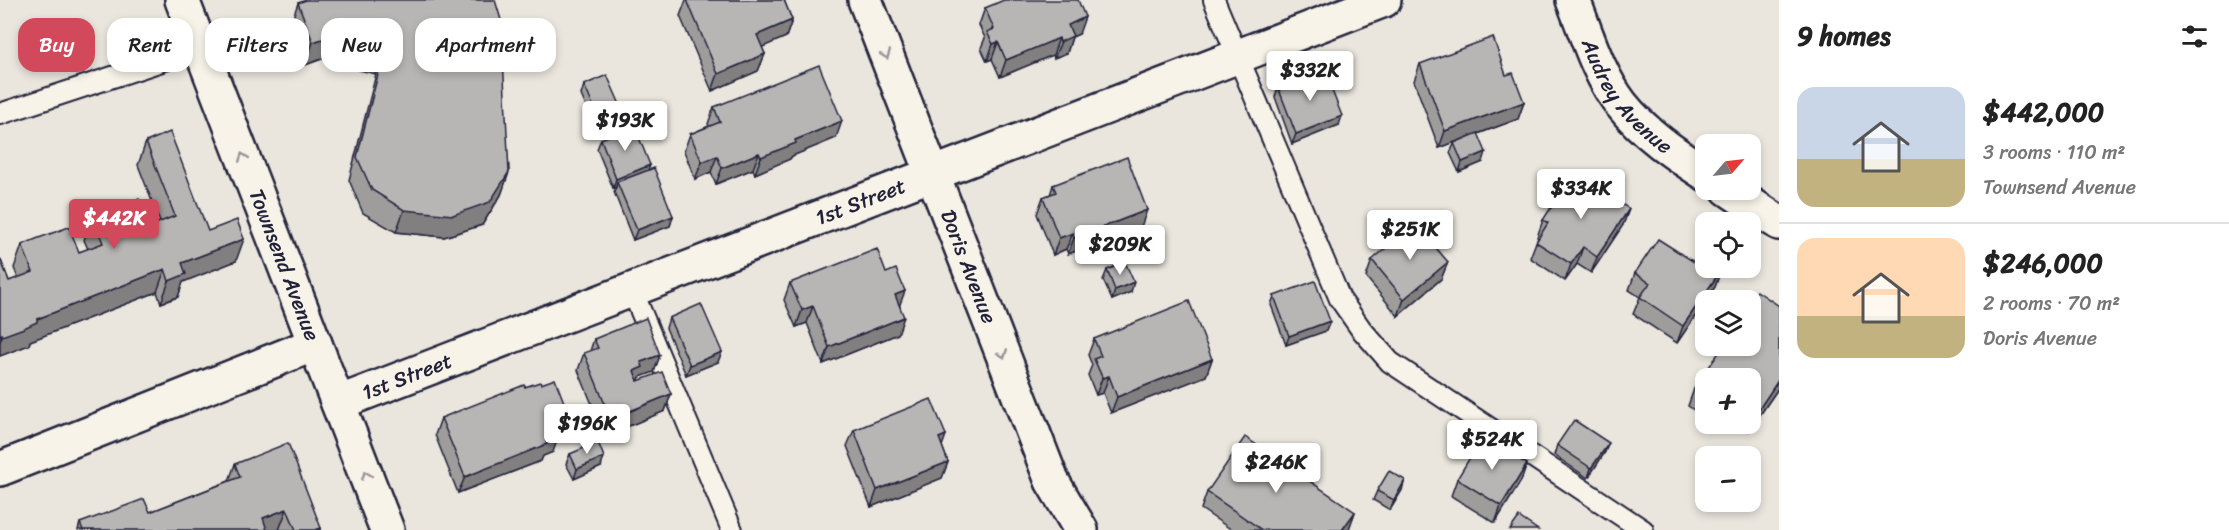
<!DOCTYPE html>
<meta charset="utf-8">
<style>
body{margin:0;font-family:Sriracha,sans-serif;background:#f2f2f2;color:#222;height:100vh;display:flex;flex-direction:column;font-size:22px;white-space:nowrap}
*{box-sizing:border-box;margin:0}
p{font-size:20px;color:#767676}
.icon{flex:none;width:33px;height:33px;fill:none;stroke:currentColor;stroke-width:2;stroke-linecap:round;stroke-linejoin:round}
.map{position:relative;flex:1;overflow:hidden}
.panel{display:flex;flex-direction:column;background:#fff;width:450px}
.panel>*{flex:none}
.guide{position:absolute;left:18px;top:18px;width:570px;height:54px;display:flex;gap:12px}
.needle{width:39px;rotate:62deg}
.buttons{position:absolute;left:1695px;top:134px;display:grid;gap:12px}
.buttons a{display:grid;place-items:center;width:66px;height:66px;border-radius:12px;background:#fff;box-shadow:0 3px 9px #0003;font-size:30px}
.price{position:absolute;translate:-50% -51px;padding:0 14px;border-radius:6px;background:#fff;color:#222;font-size:20px;line-height:39px;filter:drop-shadow(0 2px 3px #0008)}
.price::after{content:'';position:absolute;left:50%;top:36px;width:18px;height:14px;margin-left:-9px;background:inherit;clip-path:polygon(0 0,100% 0,50% 100%)}
.price.active{background:#d1495b;color:#fff}
ul{padding:0;list-style:none}
li{display:flex;align-items:center;gap:18px;height:150px;padding:0 18px}
li+li{border-top:2px solid #e0e0e0}
li span{display:grid;place-items:center;flex:none;width:168px;height:120px;border-radius:18px;color:#555}
li>.icon{margin-inline-start:auto}
span .icon{width:72px;height:72px;fill:#fffc;stroke-width:1}
li b{font-size:26px}
h2{display:flex;justify-content:space-between;align-items:center;height:72px;padding:0 18px;font-size:26px}
.tag{padding:0 21px;border-radius:18px;background:#fff;box-shadow:0 3px 9px #0003;font-size:21px;line-height:54px}
.tag.active{background:#d1495b;color:#fff}
main{display:flex;flex:1;min-height:0}
.map>svg:first-child{display:block}
</style>
<main>
<div class="map">
<svg width="1779" height="530" viewBox="0 0 1779 530">
<rect width="100%" height="100%" fill="#eae6de"/>
<filter id="ink" filterUnits="userSpaceOnUse"><feTurbulence type="fractalNoise" baseFrequency=".0167" numOctaves="2"/><feDisplacementMap in="SourceGraphic" scale="12" xChannelSelector="R" yChannelSelector="G"/><feConvolveMatrix kernelMatrix="1 2 1 2 8 2 1 2 1" color-interpolation-filters="sRGB"/></filter>
<g filter="url(#ink)">
<g fill="none" stroke-linecap="round" stroke-linejoin="round">
<!-- service casing -->
<g stroke="#22223b" stroke-width="24">
<g id="service">
<polyline points="1214,0 1340,299 1361,329 1390,362 1643,530"/>
<polyline points="0,114 201,48"/>
<polyline points="632,290 732,530"/>
</g>
</g>
<!-- minor casing -->
<g stroke="#22223b" stroke-width="38">
<g id="minor">
<path id="s1" d="M182,0L387,530"/>
<path id="s2" d="M865,0L1052,481L1081,530"/>
<path id="s3" d="M1573,0C1587,35 1598,74 1621,104C1644,133 1675,154 1706,174"/>
<polyline points="1728,189 1779,223"/>
<path id="s4" d="M338,403L1384,0"/>
<polyline points="0,469 315,344"/>
</g>
</g>
<!-- service -->
<use href="#service" stroke="#f7f3e8" stroke-width="20"/>
<!-- minor -->
<use href="#minor" stroke="#f7f3e8" stroke-width="33"/>
</g>
<!-- wall -->
<g fill="#9e9d9c" stroke="#22223b" stroke-width="1.5">
<polygon points="495,0 509,172 501,195 482,225 444,237 396,232 363,213 349,180 376,74 359,70 362,62 333,55 305,65 290,26 298,3"/>
<polygon points="686,0 784,0 792,20 786,37 762,47 765,54 758,71 712,91 680,16"/>
<polygon points="985,8 1079,34 1072,37 1067,53 1054,58 1053,55 1000,77 992,59 987,61 981,48 985,38 979,25"/>
<polygon points="1420,64 1506,75 1524,102 1518,119 1478,134 1483,162 1459,172 1450,153 1455,142 1439,148 1414,81"/>
<polygon points="584,85 618,119 595,128 581,95"/>
<polygon points="1278,87 1339,125 1292,144 1275,97"/>
<polygon points="714,107 836,138 792,156 790,159 755,174 753,169 716,184 711,172 695,179 684,151 690,134 709,126 708,124"/>
<polygon points="601,139 650,165 648,170 673,216 670,226 633,240 614,192 616,187 613,188 597,149"/>
<polygon points="146,142 208,231 236,261 183,282 178,297 161,303 157,292 30,341 29,345 0,356 0,258 9,281 18,278 14,268 22,245 79,252 88,249 84,240 93,217 150,226 160,222 138,165"/>
<polygon points="1053,185 1141,227 1068,254 1066,249 1053,255 1037,214 1043,197 1050,195"/>
<polygon points="1629,209 1623,225 1591,273 1577,264 1565,281 1530,258 1536,242 1538,238 1537,237 1543,220"/>
<polygon points="1372,260 1448,262 1441,279 1398,316 1366,277"/>
<polygon points="1694,262 1721,270 1715,287 1677,343 1633,314 1640,297 1629,290 1635,273"/>
<polygon points="1107,270 1131,292 1112,300 1103,280"/>
<polygon points="790,283 900,306 898,334 823,364 807,323 796,327 784,300"/>
<polygon points="1274,296 1330,321 1326,331 1286,345 1271,305"/>
<polygon points="1779,306 1779,387 1749,431 1736,423 1750,423 1750,378 1706,378 1706,418 1688,406 1694,389"/>
<polygon points="669,318 718,362 686,375 666,328"/>
<polygon points="594,339 660,355 654,372 640,377 638,381 671,394 665,411 605,436 578,370 584,353 590,351"/>
<polygon points="1094,339 1212,359 1206,376 1111,413 1103,393 1096,395 1088,375 1092,365 1088,355"/>
<polygon points="441,418 561,427 556,428 553,452 543,456 541,461 458,493 435,435"/>
<polygon points="1713,423 1723,423 1720,428"/>
<polygon points="854,430 942,446 948,462 942,478 871,507 847,446"/>
<polygon points="1557,445 1605,452 1588,478 1554,455"/>
<polygon points="570,454 601,467 574,479 566,464"/>
<polygon points="235,464 321,528 320,530 78,530 80,523 150,512 229,481"/>
<polygon points="1527,464 1521,481 1495,523 1451,496 1457,479"/>
<polygon points="1402,490 1390,510 1373,500 1377,491"/>
<polygon points="1207,492 1355,512 1348,530 1232,530 1201,509"/>
</g>
<!-- shaded-wall -->
<g fill="#817f7f" stroke="#22223b" stroke-width="1.5">
<polygon points="1085,17 1079,34 1072,37 1067,53 1054,58 1068,25"/>
<polygon points="792,20 786,37 751,52 757,35"/>
<polygon points="341,33 333,55 305,65 313,42"/>
<polygon points="1059,38 1053,55 1000,77 1006,60"/>
<polygon points="998,42 992,59 987,61 993,44"/>
<polygon points="765,54 758,71 712,91 718,74"/>
<polygon points="1524,102 1518,119 1439,148 1445,131"/>
<polygon points="622,109 618,119 595,128 599,119"/>
<polygon points="1342,116 1339,125 1292,144 1296,134"/>
<polygon points="842,121 836,138 792,156 790,159 755,174 761,157 795,140"/>
<polygon points="1486,152 1483,162 1459,172 1462,162"/>
<polygon points="759,153 753,169 716,184 722,168"/>
<polygon points="717,156 711,172 695,179 702,162"/>
<polygon points="650,165 646,175 617,182 616,187 613,188 616,179"/>
<polygon points="509,172 501,195 482,225 444,237 396,232 404,210"/>
<polygon points="1629,209 1623,225 1591,273 1597,257"/>
<polygon points="1147,210 1141,227 1068,254 1074,238"/>
<polygon points="673,216 670,226 633,240 637,230"/>
<polygon points="1073,233 1066,249 1053,255 1059,238"/>
<polygon points="244,239 236,261 183,282 178,297 161,303 169,281 182,263"/>
<polygon points="1583,247 1577,264 1565,281 1571,264"/>
<polygon points="1448,262 1441,279 1398,316 1404,299"/>
<polygon points="165,269 157,292 30,341 29,345 0,356 0,342 2,336 37,319"/>
<polygon points="1721,270 1715,287 1677,343 1683,326"/>
<polygon points="1134,282 1131,292 1112,300 1115,290"/>
<polygon points="905,291 899,307 895,295"/>
<polygon points="813,306 807,323 796,327 802,310"/>
<polygon points="904,317 898,334 823,364 829,347"/>
<polygon points="1330,321 1326,331 1286,345 1289,336"/>
<polygon points="722,352 718,362 686,375 690,365"/>
<polygon points="660,355 654,372 640,377 637,384 634,371 641,362"/>
<polygon points="1212,359 1206,376 1111,413 1117,397"/>
<polygon points="1109,376 1103,393 1096,395 1102,378"/>
<polygon points="1779,379 1779,387 1749,431 1755,415"/>
<polygon points="671,394 665,411 605,436 611,419"/>
<polygon points="567,410 561,427 552,430 550,436 555,415"/>
<polygon points="559,435 553,452 543,456 541,461 458,493 465,477"/>
<polygon points="946,435 940,452 939,438"/>
<polygon points="1609,443 1605,452 1588,478 1591,468"/>
<polygon points="604,457 601,467 574,479 577,469"/>
<polygon points="948,462 942,478 871,507 877,490"/>
<polygon points="1527,464 1521,481 1495,523 1501,506"/>
<polygon points="1405,480 1402,490 1390,510 1394,500"/>
<polygon points="287,509 279,530 258,530 263,518"/>
<polygon points="1355,512 1349,529 1348,530 1342,530"/>
</g>
<!-- building -->
<g fill="#b8b6b5" stroke="#22223b" stroke-width="1.5">
<polygon points="306,0 495,0 501,20 509,172 490,202 453,215 404,210 372,190 357,157 384,51 367,47 371,39 341,33 313,42 298,3"/>
<polygon points="687,0 784,0 792,20 757,35 765,54 718,74"/>
<polygon points="1004,0 1078,0 1085,17 1068,25 1073,36 1060,42 1059,38 1006,60 998,42 993,44 987,32 994,29 985,8"/>
<polygon points="1493,37 1506,75 1513,73 1524,102 1445,131 1420,64"/>
<polygon points="819,65 842,121 795,140 796,143 761,157 759,153 722,168 717,156 702,162 690,134 720,122 714,107"/>
<polygon points="1324,70 1342,116 1296,134 1278,87"/>
<polygon points="607,75 622,109 599,119 584,85"/>
<polygon points="634,125 650,165 616,179 601,139"/>
<polygon points="170,132 208,231 237,220 244,239 182,263 186,274 169,281 165,269 37,319 37,322 24,328 2,336 2,334 0,335 0,258 9,281 33,272 22,245 36,239 69,227 79,252 103,243 93,217 139,199 150,226 175,216 146,142"/>
<polygon points="1478,133 1486,152 1462,162 1454,143"/>
<polygon points="1127,157 1147,210 1074,238 1073,233 1059,238 1043,197 1056,192 1053,185"/>
<polygon points="654,168 673,216 637,230 617,182"/>
<polygon points="1574,172 1629,209 1597,257 1583,247 1571,264 1536,242 1548,223 1543,220"/>
<polygon points="1415,223 1448,262 1404,299 1372,260"/>
<polygon points="1658,239 1694,262 1698,255 1706,260 1706,267 1716,267 1721,270 1683,326 1640,297 1650,283 1635,273"/>
<polygon points="877,249 886,273 896,269 905,291 895,295 904,317 829,347 813,306 802,310 790,283"/>
<polygon points="1125,262 1134,282 1115,290 1107,270"/>
<polygon points="1315,281 1330,321 1289,336 1274,296"/>
<polygon points="1757,291 1779,306 1779,379 1755,415 1750,412 1750,378 1706,378 1706,397 1694,389 1724,345 1750,345 1750,300 1749,300 1751,299"/>
<polygon points="1189,301 1212,359 1117,397 1109,376 1102,378 1102,377 1094,359 1101,356 1094,339"/>
<polygon points="701,304 722,352 690,365 669,318"/>
<polygon points="646,318 660,355 641,362 643,367 634,371 638,381 662,372 671,394 611,419 584,353 598,348 594,339"/>
<polygon points="555,379 567,410 555,415 556,419 553,420 559,435 546,440 547,444 465,477 441,418 524,385 525,387 540,382 541,384"/>
<polygon points="931,399 946,435 939,438 948,462 877,490 854,430"/>
<polygon points="1574,420 1609,443 1591,468 1557,445"/>
<polygon points="1483,436 1527,464 1501,506 1457,479"/>
<polygon points="1245,437 1355,512 1342,530 1262,530 1207,492"/>
<polygon points="598,442 604,457 577,469 570,454"/>
<polygon points="288,443 321,528 315,530 296,530 287,509 263,518 267,530 83,530 80,523 144,499 150,512 240,477 235,464"/>
<polygon points="1389,471 1405,480 1394,500 1377,491"/>
<polygon points="1519,517 1538,530 1510,530"/>
</g>
<!-- one-way arrows -->
<defs><path id="oneway-chevron" d="M-2-3.5L2.5 0L-2 3.5" fill="none" stroke-width="1.6" stroke-linecap="round" stroke-linejoin="round" transform="scale(1.5)"/></defs>
<g stroke="#97959a">
<use href="#oneway-chevron" transform="translate(886 55) rotate(69)"/>
<use href="#oneway-chevron" transform="translate(243 157) rotate(-111)"/>
<use href="#oneway-chevron" transform="translate(1003 354) rotate(69)"/>
<use href="#oneway-chevron" transform="translate(366 475) rotate(-111)"/>
</g>
</g>
<g text-anchor="middle" stroke-width="5" stroke-linejoin="round" paint-order="stroke">
<!-- street labels -->
<g font-size="21" fill="#22223b" stroke="#f7f3e8">
<text dy="7" stroke="none"><textPath href="#s3" startOffset="112">Audrey Avenue</textPath></text>
<text dy="7" stroke="none"><textPath href="#s4" startOffset="560">1st Street</textPath></text>
<text dy="7" stroke="none"><textPath href="#s1" startOffset="284">Townsend Avenue</textPath></text>
<text dy="7" stroke="none"><textPath href="#s2" startOffset="286">Doris Avenue</textPath></text>
<text dy="7" stroke="none"><textPath href="#s4" startOffset="74">1st Street</textPath></text>
</g>
</g>
</svg>
<div class="buttons">
<a><svg class="needle" viewBox="-14 -14 28 28"><path d="M0-13l5 13h-10z" fill="#e53935"/><path d="M0 13l5-13h-10z" fill="#767676"/></svg></a>
<a><svg class="icon" aria-label="locate" viewBox="0 0 24 24"><circle cx="12" cy="12" r="6"/><path d="M12 2v4M12 18v4M2 12h4M18 12h4"/></svg></a>
<a><svg class="icon" aria-label="layers" viewBox="0 0 24 24"><path d="M12 4l9 5-9 5-9-5zM3 14l9 5 9-5"/></svg></a>
<a>+</a>
<a>−</a>
</div>
<b class="price" style="left:1310px;top:102px">$332K</b>
<b class="price" style="left:625px;top:152px">$193K</b>
<b class="price" style="left:1581px;top:220px">$334K</b>
<b class="price active" style="left:114px;top:250px">$442K</b>
<b class="price" style="left:1410px;top:261px">$251K</b>
<b class="price" style="left:1120px;top:276px">$209K</b>
<b class="price" style="left:587px;top:455px">$196K</b>
<b class="price" style="left:1492px;top:471px">$524K</b>
<b class="price" style="left:1276px;top:494px">$246K</b>
<div class="guide">
<a class="tag active">Buy</a>
<a class="tag">Rent</a>
<a class="tag">Filters</a>
<a class="tag">New</a>
<a class="tag">Apartment</a>
</div>
</div>
<section class="panel">
<h2>9 homes<svg class="icon" aria-label="filters" viewBox="0 0 24 24"><path d="M4 7h16M4 17h16"/><circle cx="9" cy="7" r="2"/><circle cx="15" cy="17" r="2"/></svg></h2>
<ul>
<li><span style="background:linear-gradient(#c9d6e8 60%,#c2b280 0)"><svg class="icon" aria-label="home" viewBox="0 0 24 24"><path d="M3 11l9-7 9 7M6 9v11h12V9"/></svg></span><div><b>$442,000</b><p>3 rooms · 110 m²</p><p>Townsend Avenue</p></div></li>
<li><span style="background:linear-gradient(#ffd9b3 65%,#c2b280 0)"><svg class="icon" aria-label="home" viewBox="0 0 24 24"><path d="M3 11l9-7 9 7M6 9v11h12V9"/></svg></span><div><b>$246,000</b><p>2 rooms · 70 m²</p><p>Doris Avenue</p></div></li>
</ul>
</section>
</main>
